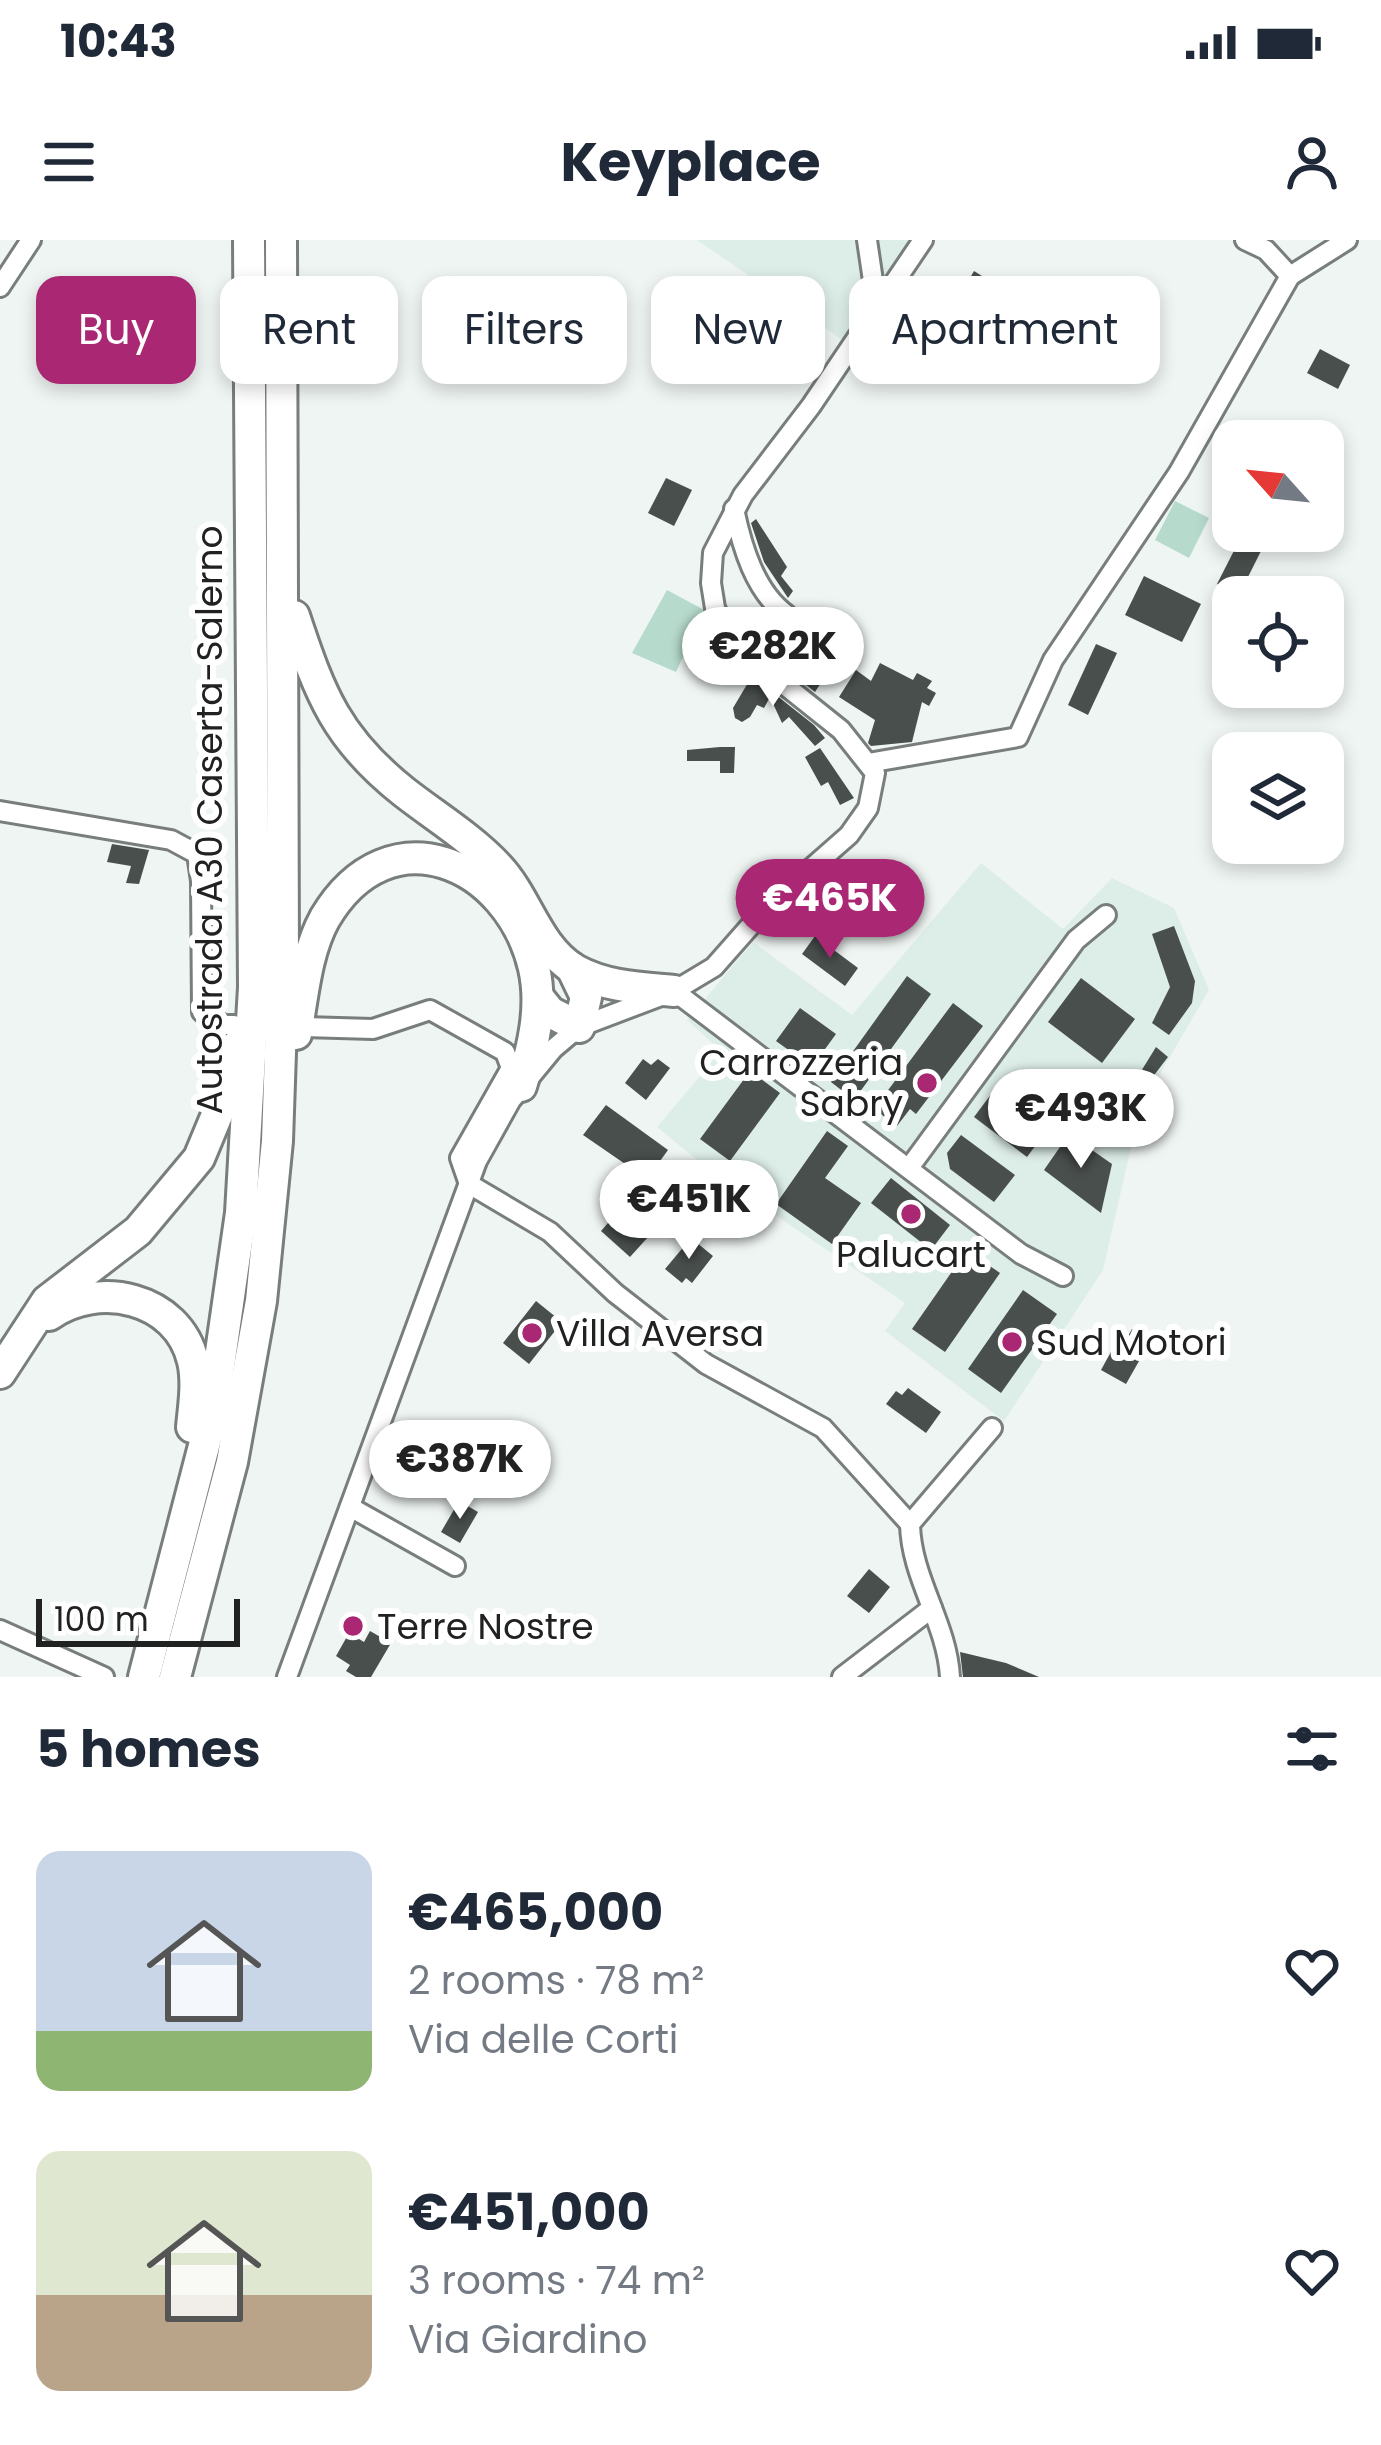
<!DOCTYPE html>
<meta charset="utf-8">
<style>
body{margin:0;font-family:Poppins,sans-serif;background:#f6f6f7;color:#1f2937;height:100vh;display:flex;flex-direction:column;font-size:45px;white-space:nowrap}
*{box-sizing:border-box;margin:0}
p{font-size:39px;color:#747a83}
.icon{flex:none;width:66px;height:66px;fill:none;stroke:currentColor;stroke-width:2;stroke-linecap:round;stroke-linejoin:round}
.map{position:relative;height:1437px;overflow:hidden}
.details{display:flex;flex-direction:column;background:#fff;flex:1}
.details>*{flex:none}
.guide{position:absolute;left:36px;top:36px;width:1311px;height:108px;display:flex;gap:24px}
.needle{width:78px;rotate:297deg}
.fabs{position:absolute;left:1212px;top:180px;display:grid;gap:24px}
.fabs a{display:grid;place-items:center;width:132px;height:132px;border-radius:24px;background:#fff;box-shadow:0 6px 18px #0003;font-size:60px}
.scale{position:absolute;left:36px;bottom:30px;width:204px;box-sizing:border-box;padding-left:12px;border:6px solid #202221;border-top:0;font-size:33px;line-height:42px;white-space:nowrap;color:#202221;-webkit-text-stroke:9px #fff;paint-order:stroke}
.price{position:absolute;translate:-50% -102px;padding:0 27px;border-radius:42px;background:#fff;color:#222;font-size:39px;line-height:78px;filter:drop-shadow(0 3px 6px #0008)}
.price::after{content:'';position:absolute;left:50%;top:72px;width:36px;height:27px;margin-left:-18px;background:inherit;clip-path:polygon(0 0,100% 0,50% 100%)}
.price.active{background:#aa2773;color:#fff}
ul{padding:0;list-style:none}
li{display:flex;align-items:center;gap:36px;height:300px;padding:0 36px}
li span{display:grid;place-items:center;flex:none;width:336px;height:240px;border-radius:24px;color:#555}
li>.icon{margin-inline-start:auto}
span .icon{width:144px;height:144px;fill:#fffc;stroke-width:1}
li b{font-size:51px}
h2{display:flex;justify-content:space-between;align-items:center;height:144px;padding:0 36px;font-size:51px}
.pill{padding:0 42px;border-radius:24px;background:#fff;box-shadow:0 6px 18px #0003;font-size:42px;line-height:108px}
.pill.active{background:#aa2773;color:#fff}
.status{display:flex;justify-content:space-between;align-items:center;height:84px;padding:0 60px;background:#fff;direction:ltr}
.status svg{height:33px;fill:currentColor}
header{display:flex;justify-content:space-between;align-items:center;height:156px;padding:0 36px;background:#fff;font-size:54px;font-weight:700}
.map>svg:first-child{display:block}
</style>
<div class="status"><b>10:43</b><svg viewBox="0 0 49 12"><path d="M0 12V9h3v3zM5 12V6h3v6zM10 12V3h3v9zM15 12V0h3v12zM26 1h20v11H26zM47 4h2v5h-2z"/></svg></div>
<header><svg class="icon" aria-label="menu" viewBox="0 0 24 24"><path d="M4 6h16M4 12h16M4 18h16"/></svg>Keyplace<svg class="icon" aria-label="person" viewBox="0 0 24 24"><circle cx="12" cy="8" r="4"/><path d="M4 21q1-7 8-7t8 7"/></svg></header>
<div class="map">
<svg width="1381" height="1437" viewBox="0 0 1381 1437">
<rect width="100%" height="100%" fill="#eff5f3"/>
<!-- built -->
<g fill="#ddede7">
<polygon points="697,0 912,0 847,103"/>
<polygon points="981,623 1063,689 1112,638 1174,668 1209,750 1140,868 1103,1030 1004,1181 885,1091 905,1063 712,932 657,887 721,811 687,780 753,702 852,775"/>
</g>
<!-- green -->
<g fill="#b6dacc">
<polygon points="1175,261 1209,278 1189,318 1155,300"/>
<polygon points="667,350 708,372 715,389 704,413 688,406 676,432 632,413"/>
</g>
<!-- building -->
<g fill="#494f4d">
<polygon points="974,31 998,46 978,81 953,67"/>
<polygon points="1320,109 1350,125 1338,149 1307,133"/>
<polygon points="666,238 692,250 674,286 648,273"/>
<polygon points="756,279 787,327 781,336 793,351 788,358 764,322 751,283"/>
<polygon points="1244,291 1266,301 1239,355 1217,344"/>
<polygon points="1144,336 1201,364 1182,402 1125,375"/>
<polygon points="827,380 850,398 815,452 787,430 793,420 784,414 795,390 815,401"/>
<polygon points="1096,404 1117,413 1088,475 1068,465"/>
<polygon points="880,423 913,440 917,433 932,441 927,448 936,453 929,466 922,462 912,502 871,506 868,503 875,480 839,457 856,430 871,441"/>
<polygon points="752,436 814,485 825,498 815,506 789,477 782,483 770,457 764,468 757,465 750,477 742,482 735,478 733,468"/>
<polygon points="720,507 735,507 734,533 720,533 720,521 687,521 687,510"/>
<polygon points="820,508 854,558 840,565 828,542 821,546 805,517"/>
<polygon points="112,604 149,610 139,644 126,643 131,626 107,622"/>
<polygon points="1174,686 1195,741 1192,763 1169,795 1152,783 1170,747 1152,694"/>
<polygon points="815,696 858,728 845,746 802,714"/>
<polygon points="907,736 931,754 854,860 831,842"/>
<polygon points="1081,738 1135,779 1102,823 1048,782"/>
<polygon points="953,763 983,786 916,874 910,869 897,886 874,869"/>
<polygon points="800,768 836,794 812,827 776,801"/>
<polygon points="1156,807 1168,817 1135,860 1127,854"/>
<polygon points="643,819 651,825 658,819 670,828 646,860 625,843"/>
<polygon points="750,831 780,853 730,921 700,899"/>
<polygon points="995,849 1048,889 1027,917 974,877"/>
<polygon points="606,865 668,910 647,939 583,895"/>
<polygon points="827,891 848,906 825,938 861,963 832,1004 776,964"/>
<polygon points="1069,894 1112,924 1101,973 1044,930"/>
<polygon points="961,895 1015,935 994,962 950,929 947,913"/>
<polygon points="891,938 950,985 931,1010 871,963"/>
<polygon points="629,959 658,986 630,1017 601,991"/>
<polygon points="691,998 713,1016 692,1043 686,1038 682,1043 665,1029"/>
<polygon points="967,1010 1000,1033 945,1112 912,1089"/>
<polygon points="1023,1050 1057,1074 1001,1153 968,1129"/>
<polygon points="536,1061 562,1082 529,1124 503,1103"/>
<polygon points="1132,1089 1151,1100 1126,1144 1101,1130 1118,1099 1124,1103"/>
<polygon points="908,1148 941,1172 926,1193 886,1164 896,1151 902,1155"/>
<polygon points="423,1207 447,1220 427,1258 403,1245"/>
<polygon points="459,1261 478,1272 460,1303 441,1292"/>
<polygon points="869,1329 890,1347 869,1373 847,1356"/>
<polygon points="370,1391 391,1403 371,1437 356,1437 346,1431 350,1425 336,1416 349,1393 364,1402"/>
<polygon points="960,1412 1006,1423 1039,1437 963,1437"/>
</g>
<g fill="none" stroke-linecap="round" stroke-linejoin="round">
<!-- minor casing -->
<g stroke="#787e7b" stroke-width="24">
<g id="minor">
<polyline points="867,0 877,68"/>
<polyline points="1245,0 1266,10 1290,36"/>
<polyline points="1290,36 1347,0"/>
<polyline points="0,47 31,0"/>
<path d="M734,269C742,307 755,352 787,375L763,428"/>
<polyline points="868,523 1018,497 1053,420 1179,232 1290,36"/>
<polyline points="0,571 171,600 197,614 201,641 202,772 223,785 234,785"/>
<polyline points="674,751 1021,1014 1063,1036"/>
<polyline points="304,787 373,789 430,770 505,812 511,828 460,918 469,944 550,992 615,1053 706,1124 823,1188 910,1284"/>
<polyline points="909,928 1076,700 1106,675"/>
<polyline points="350,1267 455,1326"/>
<polyline points="0,1390 104,1437"/>
<polyline points="287,1437 477,921 511,860 553,809 579,787 674,751 714,727 767,667 849,595 868,568 875,533 841,490 757,423 725,389 715,368 711,343 713,313 743,255 811,166 923,0"/>
<polyline points="842,1437 932,1368"/>
<path d="M950,1437C947,1383 911,1338 910,1284L992,1188"/>
</g>
</g>
<!-- highway casing -->
<g stroke="#787e7b" stroke-width="36">
<g id="highway">
<path d="M294,376C320,455 337,499 404,552C436,577 471,598 498,627C528,659 536,706 575,730C606,747 640,748 674,751"/>
<polyline points="538,757 550,772 579,787 586,757 572,728"/>
<path d="M296,794C303,755 306,712 325,678C389,570 509,622 534,728C543,767 533,809 521,846"/>
<path d="M49,1075C98,1040 178,1057 193,1121C198,1142 194,1166 192,1187"/>
<polyline points="0,1133 47,1061 138,991 199,918 224,858 238,805"/>
<polyline points="144,1437 212,1175 241,973 254,747 249,0"/>
<polyline points="175,1437 232,1222 261,1061 277,901 283,724 281,0"/>
</g>
</g>
<!-- minor -->
<use href="#minor" stroke="#fff" stroke-width="18"/>
<!-- highway -->
<use href="#highway" stroke="#fff" stroke-width="30"/>
</g>
<!-- markers -->
<g fill="#aa2773" stroke="#fff" stroke-width="4.5">
<circle cx="927" cy="843" r="12"/>
<circle cx="911" cy="974" r="12"/>
<circle cx="532" cy="1093" r="12"/>
<circle cx="1012" cy="1102" r="12"/>
<circle cx="353" cy="1386" r="12"/>
</g>
<g text-anchor="middle" stroke-width="12" stroke-linejoin="round" paint-order="stroke">
<!-- street labels -->
<g font-size="36" fill="#202221" stroke="#fff">
<text transform="translate(209 580) rotate(-90)" y="13">Autostrada A30 Caserta-Salerno</text>
</g>
<!-- poi labels -->
<g font-size="36" fill="#202221" stroke="#fff" text-anchor="start">
<text x="903" y="835" text-anchor="end">Carrozzeria<tspan x="903" dy="41">Sabry</tspan></text>
<text x="911" y="1027" text-anchor="middle">Palucart</text>
<text x="556" y="1106">Villa Aversa</text>
<text x="1036" y="1115">Sud Motori</text>
<text x="377" y="1399">Terre Nostre</text>
</g>
</g>
</svg>
<div class="fabs">
<a><svg class="needle" viewBox="-14 -14 28 28"><path d="M0-13l5 13h-10z" fill="#e53935"/><path d="M0 13l5-13h-10z" fill="#747a83"/></svg></a>
<a><svg class="icon" aria-label="locate" viewBox="0 0 24 24"><circle cx="12" cy="12" r="6"/><path d="M12 2v4M12 18v4M2 12h4M18 12h4"/></svg></a>
<a><svg class="icon" aria-label="layers" viewBox="0 0 24 24"><path d="M12 4l9 5-9 5-9-5zM3 14l9 5 9-5"/></svg></a>
</div>
<div class="scale">100 m</div>
<b class="price" style="left:773px;top:469px">€282K</b>
<b class="price active" style="left:830px;top:721px">€465K</b>
<b class="price" style="left:1081px;top:931px">€493K</b>
<b class="price" style="left:689px;top:1022px">€451K</b>
<b class="price" style="left:460px;top:1282px">€387K</b>
<div class="guide">
<a class="pill active">Buy</a>
<a class="pill">Rent</a>
<a class="pill">Filters</a>
<a class="pill">New</a>
<a class="pill">Apartment</a>
</div>
</div>
<section class="details">
<h2>5 homes<svg class="icon" aria-label="filters" viewBox="0 0 24 24"><path d="M4 7h16M4 17h16"/><circle cx="9" cy="7" r="2"/><circle cx="15" cy="17" r="2"/></svg></h2>
<ul>
<li><span style="background:linear-gradient(#c9d6e8 75%,#8fb573 0)"><svg class="icon" aria-label="home" viewBox="0 0 24 24"><path d="M3 11l9-7 9 7M6 9v11h12V9"/></svg></span><div><b>€465,000</b><p>2 rooms · 78 m²</p><p>Via delle Corti</p></div><svg class="icon" aria-label="heart" viewBox="0 0 24 24"><path d="M12 20l-8-8c-3-5 5-10 8-4 3-6 11-1 8 4z"/></svg></li>
<li><span style="background:linear-gradient(#dfe7d0 60%,#b9a48a 0)"><svg class="icon" aria-label="home" viewBox="0 0 24 24"><path d="M3 11l9-7 9 7M6 9v11h12V9"/></svg></span><div><b>€451,000</b><p>3 rooms · 74 m²</p><p>Via Giardino</p></div><svg class="icon" aria-label="heart" viewBox="0 0 24 24"><path d="M12 20l-8-8c-3-5 5-10 8-4 3-6 11-1 8 4z"/></svg></li>
</ul>
</section>
